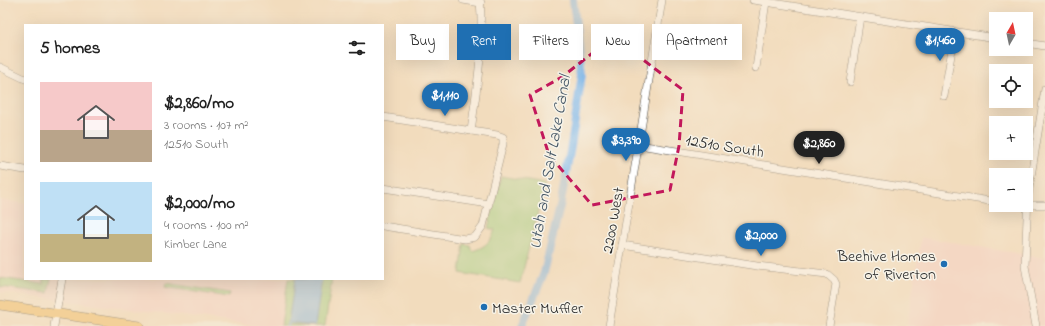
<!DOCTYPE html>
<meta charset="utf-8">
<style>
body{margin:0;font-family:"Indie Flower",sans-serif;background:#f2f2f2;color:#222;height:100vh;display:flex;flex-direction:column;font-size:15px;white-space:nowrap}
*{box-sizing:border-box;margin:0}
p{font-size:13px;color:#767676}
.icon{flex:none;width:22px;height:22px;fill:none;stroke:currentColor;stroke-width:2;stroke-linecap:round;stroke-linejoin:round}
.map{position:relative;flex:1;overflow:hidden}
.panel{position:absolute;left:24px;top:24px;width:360px;height:256px;display:flex;flex-direction:column;background:#fff;border-radius:0px;box-shadow:0 4px 16px #0002}
.panel>*{flex:none}
.banner{position:absolute;left:396px;top:24px;width:380px;height:36px;display:flex;gap:8px}
.needle{width:26px;rotate:9deg}
.buttons{position:absolute;left:989px;top:12px;display:grid;gap:8px}
.buttons a{display:grid;place-items:center;width:44px;height:44px;border-radius:0px;background:#fff;box-shadow:0 4px 16px #0002;font-size:20px}
.price{position:absolute;translate:-50% -34px;padding:0 9px;border-radius:14px;background:#1f6fb2;color:#fff;font-size:13px;line-height:26px;filter:drop-shadow(0 1px 2px #0008)}
.price::after{content:'';position:absolute;left:50%;top:24px;width:12px;height:9px;margin-left:-6px;background:inherit;clip-path:polygon(0 0,100% 0,50% 100%)}
.price.on{background:#222;color:#fff}
ul{padding:0;list-style:none}
li{display:flex;align-items:center;gap:12px;height:100px;padding:0 16px}
li span{display:grid;place-items:center;flex:none;width:112px;height:80px;border-radius:0px;color:#555}
li>.icon{margin-inline-start:auto}
span .icon{width:48px;height:48px;fill:#fffc;stroke-width:1}
li b{font-size:17px}
h2{display:flex;justify-content:space-between;align-items:center;height:48px;padding:0 16px;font-size:17px}
.pill{padding:0 14px;border-radius:0px;background:#fff;box-shadow:0 4px 16px #0002;font-size:14px;line-height:36px}
.pill.on{background:#1f6fb2;color:#fff}
.map>svg:first-child{display:block}
</style>
<div class="map">
<svg width="1045" height="326" viewBox="0 0 1045 326">
<rect width="100%" height="100%" fill="#f7f3e8"/>
<filter id="ink" filterUnits="userSpaceOnUse"><feTurbulence type="fractalNoise" baseFrequency=".025" numOctaves="2"/><feDisplacementMap in="SourceGraphic" scale="8" xChannelSelector="R" yChannelSelector="G"/><feConvolveMatrix kernelMatrix="1 2 1 2 8 2 1 2 1" color-interpolation-filters="sRGB"/></filter>
<filter id="wash" filterUnits="userSpaceOnUse"><feTurbulence type="fractalNoise" baseFrequency=".012" numOctaves="4" result="noise"/><feDisplacementMap in="SourceGraphic" scale="16" xChannelSelector="R" yChannelSelector="G"/><feGaussianBlur stdDeviation="0.9" result="paint"/><feColorMatrix in="noise" values="0 0 0 0 0 0 0 0 0 0 0 0 0 0 0 0 0 1.4 0 .05"/><feComposite in="paint" operator="in"/></filter>
<g filter="url(#wash)">
<rect width="100%" height="100%" fill="#f2dcbd"/>
<!-- built -->
<g fill="#f7d0ca">
<polygon points="0,200 25,204 25,279 288,279 281,326 259,326 0,292"/>
<polygon points="921,237 1045,258 1045,326 907,326"/>
</g>
<!-- green -->
<g fill="#9acf81" stroke="#627d56">
<path d="M501,176L545,184L520,283L460,273L464,244L470,245L472,251C483,248 490,243 494,232L495,230L488,228Z"/>
<polygon points="0,278 43,284 44,279 51,279 48,293 0,287"/>
<polygon points="288,279 332,279 325,326 281,326"/>
<polygon points="166,283 230,293 229,297 165,287"/>
</g>
<!-- water -->
<polygon fill="#77b2e8" stroke="#516e8a" points="295,279 322,279 315,326 288,323"/>
<g fill="none" stroke-linecap="round" stroke-linejoin="round">
<!-- stream -->
<polyline stroke="#77b2e8" stroke-width="2" points="288,326 289,323"/>
<!-- canal -->
<polyline stroke="#77b2e8" stroke-width="8" points="522,326 544,273 561,202 572,140 582,74 573,0"/>
</g>
</g>
<g filter="url(#ink)">
<g fill="none" stroke-linecap="round" stroke-linejoin="round">
<!-- minor casing -->
<g stroke="#494641" stroke-width="8">
<g id="minor">
<polyline points="463,0 481,3"/>
<polyline points="753,0 996,38"/>
<polyline points="1026,43 1045,46"/>
<polyline points="0,67 25,79"/>
<polyline points="756,68 766,2"/>
<polyline points="850,82 860,17"/>
<polyline points="944,96 955,32"/>
<polyline points="383,117 497,135 503,137 503,144 483,226 475,237 465,239 383,226"/>
<path d="M471,131C477,87 484,45 480,0"/>
<polyline points="639,145 996,202"/>
<polyline points="0,166 25,170"/>
<polyline points="383,188 489,204"/>
<polyline points="1013,205 1024,205"/>
<polyline points="1026,205 1045,205"/>
<polyline points="622,245 757,266 827,274 834,280 836,284 829,326"/>
<polyline points="54,326 62,279"/>
<polyline points="609,326 662,0"/>
<polyline points="1036,326 1025,266 1028,195 1045,89"/>
</g>
</g>
<!-- major casing -->
<g stroke="#494641" stroke-width="10">
<polyline id="major" points="0,305 139,326"/>
</g>
<!-- minor -->
<use href="#minor" stroke="#fff" stroke-width="7"/>
<!-- major -->
<use href="#major" stroke="#f3c26a" stroke-width="9"/>
</g>
</g>
<!-- marked area -->
<path d="M0 0H1045V326H0ZM613,37L683,90L679,146L670,190L592,205L549,155L530,95L562,77Z" fill="#f2dcbd" fill-opacity=".55" fill-rule="evenodd"/>
<path fill="none" stroke="#c2185b" stroke-width="3" stroke-dasharray="8 5" stroke-linejoin="round" d="M613,37L683,90L679,146L670,190L592,205L549,155L530,95L562,77Z"/>
<!-- markers -->
<g fill="#1f6fb2" stroke="#f7f3e8" stroke-width="1.5">
<circle cx="944" cy="264" r="4"/>
<circle cx="484" cy="307" r="4"/>
</g>
<g text-anchor="middle" stroke-width="3" stroke-linejoin="round" paint-order="stroke">
<!-- street labels -->
<g font-size="16" fill="#2b2b2b" stroke="#f7f3e8">
<text transform="translate(725 145) rotate(9)" y="6">12510 South</text>
<text transform="translate(612 220) rotate(-80)" y="6">2200 West</text>
</g>
<!-- poi labels -->
<g font-size="16" fill="#2b2b2b" stroke="#f7f3e8" text-anchor="end">
<text x="936" y="261">Beehive Homes<tspan x="936" dy="18">of Riverton</tspan></text>
<text x="492" y="313" text-anchor="start">Master Muffler</text>
</g>
<!-- water labels -->
<g font-size="17" font-style="italic" fill="#425464" stroke="#f7f3e8">
<text transform="translate(549 162) rotate(-80)" y="6">Utah and Salt Lake Canal</text>
</g>
</g>
</svg>
<div class="buttons">
<a><svg class="needle" viewBox="-14 -14 28 28"><path d="M0-13l5 13h-10z" fill="#e53935"/><path d="M0 13l5-13h-10z" fill="#767676"/></svg></a>
<a><svg class="icon" aria-label="locate" viewBox="0 0 24 24"><circle cx="12" cy="12" r="6"/><path d="M12 2v4M12 18v4M2 12h4M18 12h4"/></svg></a>
<a>+</a>
<a>−</a>
</div>
<b class="price" style="left:940px;top:62px">$1,460</b>
<b class="price" style="left:445px;top:117px">$1,110</b>
<b class="price" style="left:626px;top:162px">$3,390</b>
<b class="price on" style="left:819px;top:165px">$2,860</b>
<b class="price" style="left:761px;top:257px">$2,000</b>
<div class="banner">
<a class="pill">Buy</a>
<a class="pill on">Rent</a>
<a class="pill">Filters</a>
<a class="pill">New</a>
<a class="pill">Apartment</a>
</div>
<section class="panel">
<h2>5 homes<svg class="icon" aria-label="filters" viewBox="0 0 24 24"><path d="M4 7h16M4 17h16"/><circle cx="9" cy="7" r="2"/><circle cx="15" cy="17" r="2"/></svg></h2>
<ul>
<li><span style="background:linear-gradient(#f6c9c9 60%,#b9a48a 0)"><svg class="icon" aria-label="home" viewBox="0 0 24 24"><path d="M3 11l9-7 9 7M6 9v11h12V9"/></svg></span><div><b>$2,860/mo</b><p>3 rooms · 107 m²</p><p>12510 South</p></div></li>
<li><span style="background:linear-gradient(#bfe0f5 65%,#c2b280 0)"><svg class="icon" aria-label="home" viewBox="0 0 24 24"><path d="M3 11l9-7 9 7M6 9v11h12V9"/></svg></span><div><b>$2,000/mo</b><p>4 rooms · 100 m²</p><p>Kimber Lane</p></div></li>
</ul>
</section>
</div>
